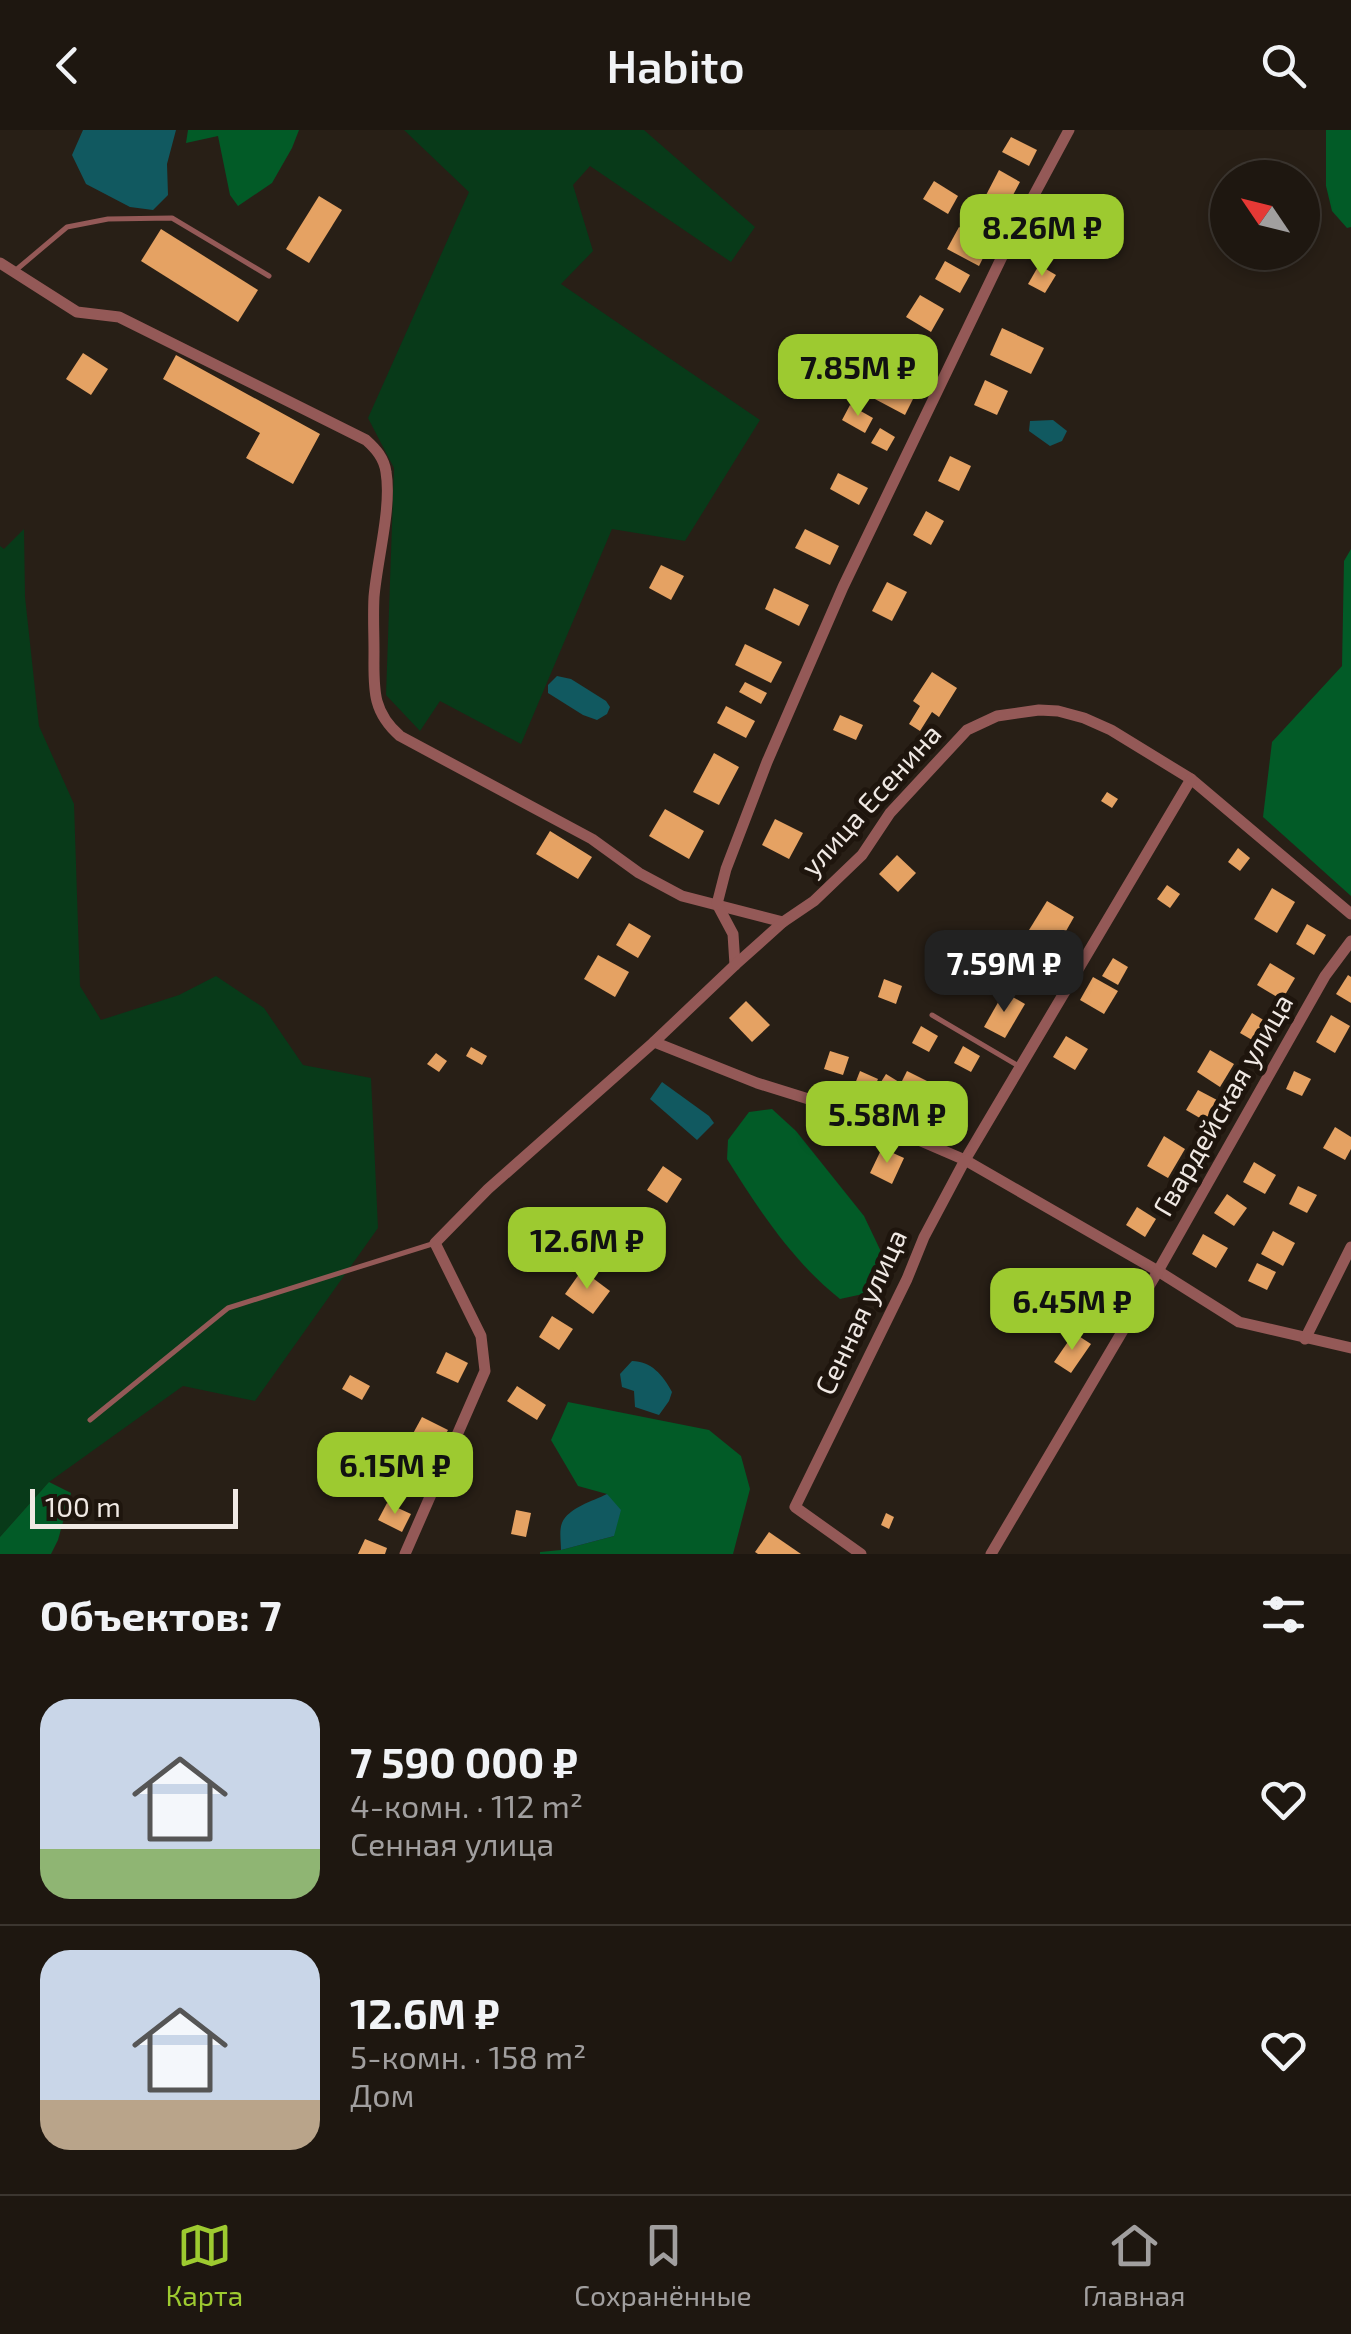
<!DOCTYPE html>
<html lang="ru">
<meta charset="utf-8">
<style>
body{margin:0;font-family:"Exo 2",sans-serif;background:#2b241e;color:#f1f3f6;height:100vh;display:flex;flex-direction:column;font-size:38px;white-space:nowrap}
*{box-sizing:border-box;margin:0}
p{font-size:32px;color:#a19f9f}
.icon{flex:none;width:55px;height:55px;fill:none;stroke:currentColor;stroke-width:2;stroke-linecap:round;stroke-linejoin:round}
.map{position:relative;height:1424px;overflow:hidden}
.drawer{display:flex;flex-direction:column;background:#1e1710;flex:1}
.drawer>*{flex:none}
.needle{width:65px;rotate:305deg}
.buttons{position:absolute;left:1210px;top:30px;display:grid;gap:20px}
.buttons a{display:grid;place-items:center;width:110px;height:110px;border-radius:50%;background:#1e1710;box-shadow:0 5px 15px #0003,0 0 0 2px #3c3630;font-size:50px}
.scale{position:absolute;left:30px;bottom:25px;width:208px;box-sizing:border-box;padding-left:10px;border:5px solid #f0e9e4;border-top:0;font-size:28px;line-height:35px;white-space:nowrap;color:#f0e9e4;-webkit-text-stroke:8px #1e150d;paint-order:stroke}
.price{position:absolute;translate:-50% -85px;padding:0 22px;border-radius:20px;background:#9dca30;color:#111;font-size:32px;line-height:65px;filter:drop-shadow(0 2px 5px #0008)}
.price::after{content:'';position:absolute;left:50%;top:60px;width:30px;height:22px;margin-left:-15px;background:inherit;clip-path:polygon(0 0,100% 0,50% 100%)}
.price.active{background:#222;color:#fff}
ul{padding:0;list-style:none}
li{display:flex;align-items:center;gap:30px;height:250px;padding:0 40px}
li+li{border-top:2px solid #3c3630}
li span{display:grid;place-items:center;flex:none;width:280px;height:200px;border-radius:30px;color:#555}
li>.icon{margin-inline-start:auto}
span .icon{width:120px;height:120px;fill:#fffc;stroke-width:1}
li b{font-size:42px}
h2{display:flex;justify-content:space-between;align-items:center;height:120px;padding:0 40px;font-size:42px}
header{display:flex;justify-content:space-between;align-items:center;height:130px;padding:0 40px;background:#1e1710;font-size:45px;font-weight:600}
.dock{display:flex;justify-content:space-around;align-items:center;height:140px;border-top:2px solid #3c3630;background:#1e1710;font-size:28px;color:#a19f9f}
.dock a{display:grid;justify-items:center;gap:5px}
.dock .active{color:#9dca30}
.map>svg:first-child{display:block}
</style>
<header><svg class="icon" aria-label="back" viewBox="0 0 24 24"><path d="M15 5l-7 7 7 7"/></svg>Habito<svg class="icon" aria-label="search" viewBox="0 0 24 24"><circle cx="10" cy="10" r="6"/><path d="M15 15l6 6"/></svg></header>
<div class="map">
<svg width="1351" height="1424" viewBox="0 0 1351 1424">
<rect width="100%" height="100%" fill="#281f16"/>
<!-- green -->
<g fill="#083a19">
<polygon points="404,0 644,0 755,97 731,132 590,36 573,55 593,121 561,154 760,290 685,411 612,399 521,614 440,571 420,601 386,565 394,338 368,288 469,62"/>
<polygon points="24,399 25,467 39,596 74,674 80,856 101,890 179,865 216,846 264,878 303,935 371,948 378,1098 255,1271 183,1256 49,1352 0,1407 0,416 4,419"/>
</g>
<!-- forest -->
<g fill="#025b27">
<polygon points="188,0 299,0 292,18 272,53 238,76 230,65 218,6 186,13"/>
<polygon points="1326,0 1351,0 1351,97 1347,98 1332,81 1326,56"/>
<polygon points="1351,419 1351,766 1263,687 1272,612 1342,536 1344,431"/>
<path d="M772,979L796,1001L864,1086L885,1130L877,1161L840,1169C792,1131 759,1080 727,1029L728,1010L749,982Z"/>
<polygon points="568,1272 709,1300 741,1326 750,1359 733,1424 540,1424 540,1422 561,1420 614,1406 607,1364 578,1356 551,1310"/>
<polygon points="49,1352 71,1363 58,1410 51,1424 0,1424 0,1407"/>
</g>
<!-- water -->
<g fill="#115960">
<polygon points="83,0 176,0 167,34 168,65 153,80 130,77 86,54 72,25"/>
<polygon points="1053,290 1067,301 1062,311 1050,316 1029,301 1030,291"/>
<polygon points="557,546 571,549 606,571 610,577 607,584 597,590 583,585 548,563 548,555"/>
<polygon points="662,952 709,986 714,993 697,1010 650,969"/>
<path d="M632,1231C651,1231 663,1245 672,1262L669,1271L659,1285L635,1277L634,1261L622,1257L620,1244Z"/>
<path d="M607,1364L621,1380L614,1406L561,1420C561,1412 559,1400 562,1393C568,1378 593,1371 607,1364Z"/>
</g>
<!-- building -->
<g fill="#e5a263">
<polygon points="1011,7 1037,20 1029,36 1002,22"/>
<polygon points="999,40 1020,52 1005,80 984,69"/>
<polygon points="934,51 958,66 948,84 923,69"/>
<polygon points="319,66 342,80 309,133 286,119"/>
<polygon points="959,97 990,114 979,136 947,119"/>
<polygon points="161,99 258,160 238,192 141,131"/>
<polygon points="1052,101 1069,111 1062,124 1044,115"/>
<polygon points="945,131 970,145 960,163 935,149"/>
<polygon points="1039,135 1056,145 1045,163 1028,154"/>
<polygon points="920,165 944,179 931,202 906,187"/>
<polygon points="1002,198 1044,218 1031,244 990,225"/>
<polygon points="906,217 933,231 925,245 899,231"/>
<polygon points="83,223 108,239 91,265 66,249"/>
<polygon points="176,225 320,304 293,354 246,328 260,303 163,249"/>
<polygon points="985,250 1008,261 997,285 974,275"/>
<polygon points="882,252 913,269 905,285 873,268"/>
<polygon points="850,275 873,288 865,303 842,290"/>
<polygon points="880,298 895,307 887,321 871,313"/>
<polygon points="950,326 971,336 959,361 938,351"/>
<polygon points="838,343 868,358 859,375 830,359"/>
<polygon points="926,381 944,391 931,415 913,405"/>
<polygon points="805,399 839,416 830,435 795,418"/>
<polygon points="661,435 684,446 671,470 649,458"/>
<polygon points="887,452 907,462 892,491 872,481"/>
<polygon points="774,458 809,475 799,496 765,479"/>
<polygon points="745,514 782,532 771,553 735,535"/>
<polygon points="932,542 957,558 939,587 932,582 920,601 909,594 920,576 913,571"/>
<polygon points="745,552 767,563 761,574 739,562"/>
<polygon points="726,576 755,591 746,608 717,593"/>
<polygon points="840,585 863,595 856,610 833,600"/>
<polygon points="714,623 739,637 719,675 693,662"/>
<polygon points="1107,662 1118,669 1112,678 1101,671"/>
<polygon points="665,679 704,701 689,729 649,706"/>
<polygon points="775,689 803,703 789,729 762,715"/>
<polygon points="550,701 592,727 578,749 536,724"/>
<polygon points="1238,718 1250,728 1240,741 1228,732"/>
<polygon points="897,725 916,743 898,762 879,744"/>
<polygon points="1167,755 1180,764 1170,778 1157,769"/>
<polygon points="1272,758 1295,772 1277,803 1254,789"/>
<polygon points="1047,771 1074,787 1057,817 1029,800"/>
<polygon points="629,793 651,806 638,828 616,815"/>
<polygon points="1307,794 1326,805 1314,825 1296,814"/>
<polygon points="1017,814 1045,830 1027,860 999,843"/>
<polygon points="598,825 629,842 615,867 584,849"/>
<polygon points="1113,828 1128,837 1118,855 1102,846"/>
<polygon points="1270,833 1295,848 1282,870 1257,855"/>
<polygon points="1348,845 1351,847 1351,873 1336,864"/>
<polygon points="1093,847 1118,861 1104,884 1080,870"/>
<polygon points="884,849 902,856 896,874 878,867"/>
<polygon points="1004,862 1025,874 1005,908 984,897"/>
<polygon points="746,871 770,895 752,912 729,888"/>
<polygon points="1252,883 1270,894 1259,914 1240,903"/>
<polygon points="1331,885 1350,896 1335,923 1316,912"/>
<polygon points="921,896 938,906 929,922 912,913"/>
<polygon points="1066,906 1088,919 1075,940 1053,927"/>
<polygon points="963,916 980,926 971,942 954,933"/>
<polygon points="471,917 487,926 482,935 466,926"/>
<polygon points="1210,920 1234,934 1220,957 1197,942"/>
<polygon points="830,921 849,927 843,945 824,939"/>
<polygon points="436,923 447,931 439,942 427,934"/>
<polygon points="860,941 878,949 871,966 853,959"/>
<polygon points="907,941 927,951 918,970 898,959"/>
<polygon points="1294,941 1311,949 1302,966 1286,959"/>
<polygon points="886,944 899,952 884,976 871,968"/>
<polygon points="942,959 959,969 949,985 932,976"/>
<polygon points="1198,960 1217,970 1205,991 1186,980"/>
<polygon points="1335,997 1351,1007 1351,1019 1345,1030 1323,1018"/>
<polygon points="1164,1006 1185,1019 1168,1048 1147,1036"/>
<polygon points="882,1018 904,1028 892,1054 870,1043"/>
<polygon points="1254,1032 1276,1045 1265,1064 1243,1052"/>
<polygon points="663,1036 682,1049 667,1073 647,1060"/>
<polygon points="1298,1056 1317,1065 1307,1083 1289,1074"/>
<polygon points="1227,1064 1247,1078 1234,1096 1214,1083"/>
<polygon points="1137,1077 1156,1089 1145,1107 1126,1095"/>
<polygon points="1273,1101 1295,1113 1283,1136 1261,1124"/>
<polygon points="1203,1104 1228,1118 1216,1138 1192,1124"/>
<polygon points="1257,1133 1276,1142 1267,1160 1248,1151"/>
<polygon points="582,1140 610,1161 593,1184 565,1164"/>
<polygon points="552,1186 573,1199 559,1220 539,1207"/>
<polygon points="1074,1203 1091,1214 1071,1243 1054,1232"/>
<polygon points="446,1222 468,1233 458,1253 436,1243"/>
<polygon points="350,1245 370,1256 362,1270 342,1259"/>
<polygon points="517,1256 546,1275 537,1290 507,1271"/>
<polygon points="422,1287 448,1300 435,1323 410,1309"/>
<polygon points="387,1373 411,1384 402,1402 378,1390"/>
<polygon points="516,1380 531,1383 526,1407 511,1404"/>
<polygon points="886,1383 894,1387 889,1399 881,1395"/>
<polygon points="769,1402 801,1424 758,1424 755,1422"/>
<polygon points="365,1409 387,1418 385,1424 358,1424"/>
</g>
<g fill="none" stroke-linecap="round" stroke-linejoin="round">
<!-- lane -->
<g stroke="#945957" stroke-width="5">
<polyline points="16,140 67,97 108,89 172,88 269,146"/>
<polyline points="932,885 1017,935"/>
<polyline points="90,1290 228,1178 432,1114"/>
</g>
<!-- street -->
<g stroke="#945957" stroke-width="11">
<path d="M0,133L77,182L119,187L366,310C376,319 384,328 386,342C392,377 377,430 374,467C373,485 374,503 374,521C374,557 371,581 400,606L592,709L639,743L682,766L783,792"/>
<polyline points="735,835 733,804 717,774 726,739 767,632 843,457 1012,106 1069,0"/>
<polyline points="654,912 757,953 863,986 965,1030 1158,1141 1239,1192 1351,1218"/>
<polyline points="1305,1209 1351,1117"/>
<polyline points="405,1424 485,1241 481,1206 435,1113 488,1059 654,912 735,835 783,792 814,771 862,725 890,683 967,600 997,586 1039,580 1058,581 1084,588 1111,600 1191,649 1351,784"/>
<polyline points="861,1424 795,1377 907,1149 924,1107 965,1030 1191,649"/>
<polyline points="991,1424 1158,1141 1325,846 1351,811"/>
</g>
</g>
<g text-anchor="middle" stroke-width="10" stroke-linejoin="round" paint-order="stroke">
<!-- street labels -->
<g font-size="28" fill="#f0e9e4" stroke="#1e150d">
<text transform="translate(871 670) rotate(-48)" y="10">улица Есенина</text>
<text transform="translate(1223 975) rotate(-60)" y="10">Гвардейская улица</text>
<text transform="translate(861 1182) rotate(-65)" y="10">Сенная улица</text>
</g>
</g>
</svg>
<div class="buttons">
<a><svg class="needle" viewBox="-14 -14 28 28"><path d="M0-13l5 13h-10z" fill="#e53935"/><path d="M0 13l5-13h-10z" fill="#a19f9f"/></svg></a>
</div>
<div class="scale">100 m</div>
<b class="price" style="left:1042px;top:149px">8.26M ₽</b>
<b class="price" style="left:858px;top:289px">7.85M ₽</b>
<b class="price active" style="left:1004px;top:885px">7.59M ₽</b>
<b class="price" style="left:887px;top:1036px">5.58M ₽</b>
<b class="price" style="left:587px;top:1162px">12.6M ₽</b>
<b class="price" style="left:1072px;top:1223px">6.45M ₽</b>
<b class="price" style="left:395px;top:1387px">6.15M ₽</b>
</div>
<section class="drawer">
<h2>Объектов: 7<svg class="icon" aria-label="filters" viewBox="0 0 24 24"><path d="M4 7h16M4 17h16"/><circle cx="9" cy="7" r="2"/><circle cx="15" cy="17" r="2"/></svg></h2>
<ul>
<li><span style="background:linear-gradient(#c9d6e8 75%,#8fb573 0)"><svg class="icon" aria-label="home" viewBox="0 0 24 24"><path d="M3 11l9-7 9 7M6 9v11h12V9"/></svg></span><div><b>7 590 000 ₽</b><p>4-комн. · 112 m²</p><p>Сенная улица</p></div><svg class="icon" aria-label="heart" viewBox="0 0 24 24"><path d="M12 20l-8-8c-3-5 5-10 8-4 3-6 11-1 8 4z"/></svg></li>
<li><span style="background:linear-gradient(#c9d6e8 75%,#b9a48a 0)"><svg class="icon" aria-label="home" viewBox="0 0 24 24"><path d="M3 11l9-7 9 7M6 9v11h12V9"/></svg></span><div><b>12.6M ₽</b><p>5-комн. · 158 m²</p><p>Дом</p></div><svg class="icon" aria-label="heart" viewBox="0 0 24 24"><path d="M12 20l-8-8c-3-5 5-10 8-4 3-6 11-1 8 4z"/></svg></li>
</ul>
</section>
<nav class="dock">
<a class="active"><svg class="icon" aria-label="map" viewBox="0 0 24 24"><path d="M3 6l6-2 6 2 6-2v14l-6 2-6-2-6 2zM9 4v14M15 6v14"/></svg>Карта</a>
<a><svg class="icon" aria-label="saved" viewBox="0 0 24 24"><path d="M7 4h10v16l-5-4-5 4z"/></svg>Сохранённые</a>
<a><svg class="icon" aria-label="home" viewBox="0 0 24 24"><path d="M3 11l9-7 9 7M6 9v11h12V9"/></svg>Главная</a>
</nav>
